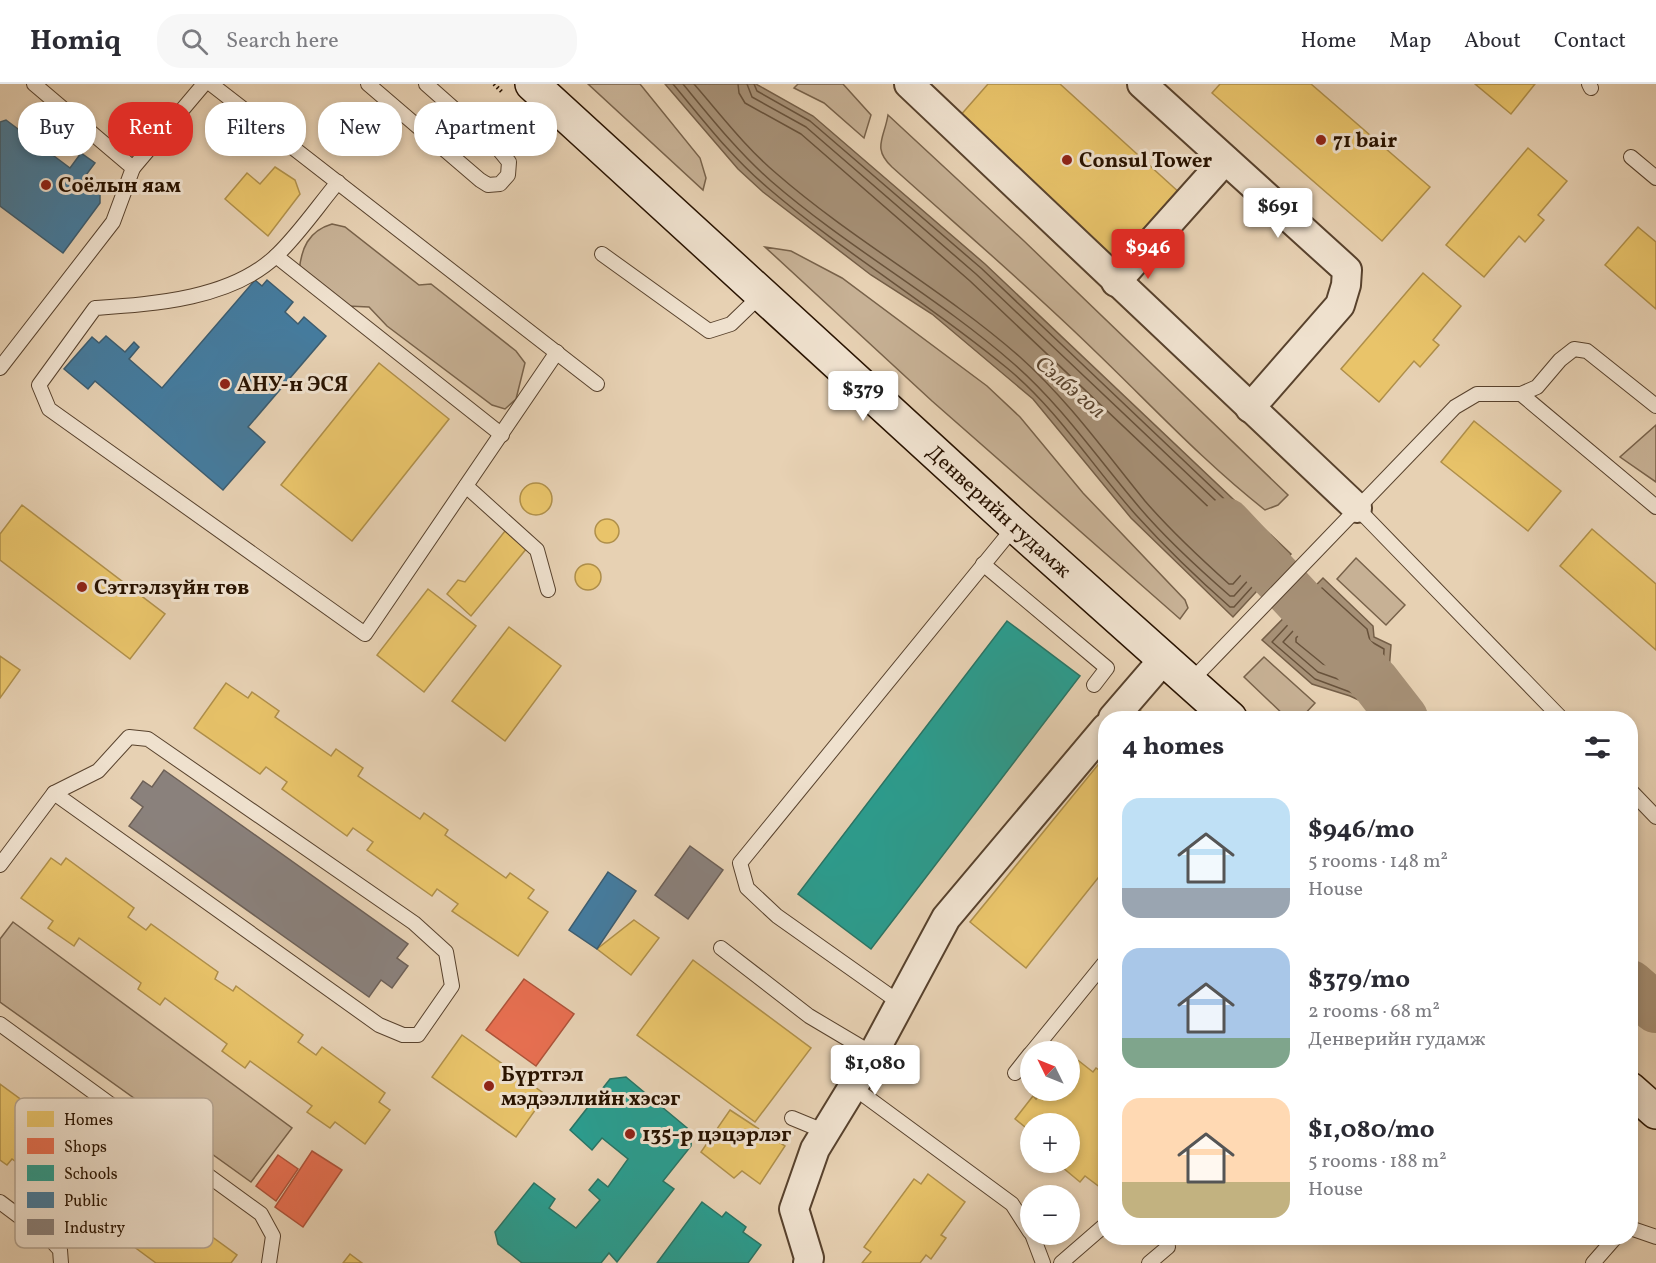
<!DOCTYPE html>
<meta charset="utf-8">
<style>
body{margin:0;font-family:Vollkorn,serif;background:#f7f7f7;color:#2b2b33;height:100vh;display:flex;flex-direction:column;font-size:22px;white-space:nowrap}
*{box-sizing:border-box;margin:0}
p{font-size:20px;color:#7c7c81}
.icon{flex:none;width:33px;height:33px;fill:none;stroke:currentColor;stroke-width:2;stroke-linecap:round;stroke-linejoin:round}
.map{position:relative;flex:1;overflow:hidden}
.sheet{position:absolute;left:1098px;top:627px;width:540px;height:534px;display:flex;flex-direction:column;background:#fff;border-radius:24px;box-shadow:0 3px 9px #0003}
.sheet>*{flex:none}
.banner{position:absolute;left:18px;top:18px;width:570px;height:54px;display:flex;gap:12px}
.needle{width:39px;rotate:313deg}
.buttons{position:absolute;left:1020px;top:957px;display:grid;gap:12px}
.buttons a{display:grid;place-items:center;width:60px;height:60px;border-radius:50%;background:#fff;box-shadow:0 3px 9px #0003;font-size:30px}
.price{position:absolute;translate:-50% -51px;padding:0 14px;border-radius:6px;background:#fff;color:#222;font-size:20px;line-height:39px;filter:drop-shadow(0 2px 3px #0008)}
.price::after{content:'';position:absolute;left:50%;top:36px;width:18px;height:14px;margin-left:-9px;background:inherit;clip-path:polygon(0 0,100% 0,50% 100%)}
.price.active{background:#d93025;color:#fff}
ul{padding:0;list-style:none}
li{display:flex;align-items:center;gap:18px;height:150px;padding:0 24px}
li span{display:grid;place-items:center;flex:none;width:168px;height:120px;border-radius:18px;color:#555}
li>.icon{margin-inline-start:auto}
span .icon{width:72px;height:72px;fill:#fffc;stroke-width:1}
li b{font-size:26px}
h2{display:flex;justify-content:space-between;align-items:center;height:72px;padding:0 24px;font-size:26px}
.chip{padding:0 21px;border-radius:24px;background:#fff;box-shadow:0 3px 9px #0003;font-size:21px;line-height:54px}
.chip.active{background:#d93025;color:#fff}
header{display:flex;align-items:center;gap:36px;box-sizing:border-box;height:84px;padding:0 30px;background:#fff;border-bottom:2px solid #e1e1e2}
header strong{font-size:28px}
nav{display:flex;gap:33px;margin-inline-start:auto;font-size:21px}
.search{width:420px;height:54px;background:#f7f7f7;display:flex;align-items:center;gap:15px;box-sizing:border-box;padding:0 21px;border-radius:24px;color:#7c7c81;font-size:22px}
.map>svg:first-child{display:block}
</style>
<header>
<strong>Homiq</strong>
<div class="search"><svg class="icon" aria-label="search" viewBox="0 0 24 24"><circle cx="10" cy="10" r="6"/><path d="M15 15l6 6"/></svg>Search here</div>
<nav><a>Home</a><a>Map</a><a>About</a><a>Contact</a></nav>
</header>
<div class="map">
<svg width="1656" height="1179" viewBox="0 0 1656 1179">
<rect width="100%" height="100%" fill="#e7d1b3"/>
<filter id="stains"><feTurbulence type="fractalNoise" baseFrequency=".00333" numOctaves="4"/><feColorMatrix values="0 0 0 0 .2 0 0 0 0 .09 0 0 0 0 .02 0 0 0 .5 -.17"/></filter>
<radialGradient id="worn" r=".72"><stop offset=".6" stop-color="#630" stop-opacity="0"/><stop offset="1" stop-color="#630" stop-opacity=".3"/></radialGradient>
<!-- green -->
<g fill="#c7b195" stroke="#78624a" stroke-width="1.5">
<polygon points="588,0 640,0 700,74 706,94 703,106"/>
<polygon points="798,0 843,0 871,31 864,54 824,19 794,4"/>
<path d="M888,31L1024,157L1288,411L1278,421L1265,426C1205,379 1153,323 1098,270C1032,205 961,145 892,83C872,64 884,55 888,31Z"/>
<path d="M332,140L345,143L419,201L431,200L516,267L525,279L516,315L505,325L492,321L387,242L369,223L347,222L299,188C301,165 308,147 332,140Z"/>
<polygon points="765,163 791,167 842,194 987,302 1020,333 1083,409 1185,516 1188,524 1180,535 932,317"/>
<polygon points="1656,341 1656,398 1620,373"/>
<polygon points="1356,474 1405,521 1386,541 1337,495"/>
<polygon points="1264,573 1315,619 1301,634 1287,634 1244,593"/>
<polygon points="13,838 292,1044 251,1098 0,918 0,855"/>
</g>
<!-- water -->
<g fill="#a69076" stroke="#745e47" stroke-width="1.5">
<polygon points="665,0 756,0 813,32 985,180 1291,470 1233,533 1131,434 1033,315 932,230 871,191 763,108 738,85"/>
<polygon points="1323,494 1373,542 1374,553 1391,561 1389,587 1405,634 1390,634 1387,629 1350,612 1312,600 1262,556"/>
</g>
<!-- homes -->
<g fill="#e9c46a" stroke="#af8f4a" stroke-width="1.5">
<polygon points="988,0 1060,0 1182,111 1110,186 952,41"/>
<polygon points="1220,0 1311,0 1430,103 1382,157 1212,9"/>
<polygon points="1475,0 1535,0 1511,30"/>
<polygon points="1528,64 1567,97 1538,131 1544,136 1525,158 1519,152 1484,193 1446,161"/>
<polygon points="275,83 295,96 300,110 268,152 225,115 247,89 260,100"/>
<polygon points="1638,143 1656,158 1656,225 1605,181"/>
<polygon points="1423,189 1461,222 1433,256 1439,261 1420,283 1414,277 1379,318 1341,285"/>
<polygon points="379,279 449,335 352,457 281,401"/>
<polygon points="1474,337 1561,407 1528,447 1441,378"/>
<circle cx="536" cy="415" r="16"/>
<polygon points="22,421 165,530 130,575 0,476 0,450"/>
<circle cx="607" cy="447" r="12"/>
<polygon points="1592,445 1656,500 1656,566 1560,482"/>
<polygon points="505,447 527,464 471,532 447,510 458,496 465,498"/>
<circle cx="588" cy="493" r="13"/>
<polygon points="428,505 476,542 424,608 377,571"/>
<polygon points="509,543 561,582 505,657 452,617"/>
<polygon points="0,572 20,586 0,614"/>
<polygon points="226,599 248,614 252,608 279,627 275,633 331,672 336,665 363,684 358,692 420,735 424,729 448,746 445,751 506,794 510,789 534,806 528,814 548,828 518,872 452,827 458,820 437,805 432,812 367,766 373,758 353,744 347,752 282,705 287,698 266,683 260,690 194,644"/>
<polygon points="1141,627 1150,634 1135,634"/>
<polygon points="1106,671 1106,784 1026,884 970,838"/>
<polygon points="51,774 61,781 66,774 134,824 128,833 146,846 151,840 218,888 215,895 233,907 236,902 303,951 298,958 316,971 322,963 385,1009 379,1018 390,1026 365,1060 335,1038 330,1044 307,1028 312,1022 250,977 245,984 222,967 227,960 165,914 160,921 138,905 141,899 79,854 74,862 48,844 53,837 21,814"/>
<polygon points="634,836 659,854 631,891 597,865"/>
<polygon points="693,876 811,964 755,1038 637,951"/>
<polygon points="462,951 546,1011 516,1053 432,993"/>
<polygon points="1070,970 1093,988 1096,984 1106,991 1105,1107 1085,1092 1080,1098 1056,1078 1070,1078 1070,1040 1030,1040 1030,1047 1015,1035 1033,1012 1036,1015 1043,1006 1070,1006"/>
<polygon points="0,1000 64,1047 60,1053 80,1067 84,1061 151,1110 146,1116 166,1130 171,1123 237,1171 231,1179 156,1179 99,1137 93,1146 67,1127 73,1119 12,1075 7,1081 0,1076"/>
<polygon points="730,1026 785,1062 760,1100 742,1087 734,1094 701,1068"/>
<polygon points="928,1090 965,1118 941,1151 946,1154 931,1175 926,1171 920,1179 862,1179 871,1168 864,1163 914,1095 921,1100"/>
<polygon points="350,1170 362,1179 343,1179"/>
</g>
<!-- shops -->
<g fill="#e76f51" stroke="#ae5339" stroke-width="1.5">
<polygon points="524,895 574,930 536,982 486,946"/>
<polygon points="312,1067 342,1086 303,1143 275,1123"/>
<polygon points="278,1071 298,1085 276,1117 256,1102"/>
</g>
<!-- schools -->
<g fill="#2a9d8f" stroke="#2a7464" stroke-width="1.5">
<polygon points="1007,537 1080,592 871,865 798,810"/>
<polygon points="626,993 692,1048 691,1062 663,1097 674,1105 617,1178 609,1169 601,1179 522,1179 498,1160 495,1148 534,1099 555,1115 549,1124 576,1144 600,1116 589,1106 598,1095 608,1103 628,1075 602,1054 592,1066 570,1046 610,995"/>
<polygon points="702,1118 722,1133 726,1128 746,1143 743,1148 761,1161 748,1179 657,1179"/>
</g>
<!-- public -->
<g fill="#457b9d" stroke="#3d5c6e" stroke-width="1.5">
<polygon points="6,36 70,84 81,69 95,79 83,95 100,107 100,119 63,169 0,122 0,38"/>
<polygon points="255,196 262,202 267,196 293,218 285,228 298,240 304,233 326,252 248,343 265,358 223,406 95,297 88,305 64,285 92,253 99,259 106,252 125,268 134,258 139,263 129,275 162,304"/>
<polygon points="608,788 636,807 597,865 569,846"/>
</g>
<!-- industry -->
<g fill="#8a817c" stroke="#6d6057" stroke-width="1.5">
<polygon points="164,686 408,860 397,874 408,882 392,904 381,896 369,913 129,742 143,723 131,714 143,697 152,703"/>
<polygon points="690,762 723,786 688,835 655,811"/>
</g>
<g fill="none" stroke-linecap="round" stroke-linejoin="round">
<!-- shore -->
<g stroke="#68523b" stroke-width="1.5">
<path d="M673,0C703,36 732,74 768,104C844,169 930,220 1007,284C1058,326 1092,382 1136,431C1165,463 1197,494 1230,523H1234L1280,472V468L981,184L810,37L757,7L754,0"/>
<path d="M683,0C711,34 738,68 771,97C848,164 938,213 1014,280C1062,322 1098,375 1139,423C1166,455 1199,485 1230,512H1234L1270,472V468L976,190L806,43L752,13L747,0"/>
<path d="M694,0C721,31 746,64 777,90C854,157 944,206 1020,273C1068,316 1105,368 1145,417C1170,446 1200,474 1229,500H1233L1258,472L1257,469L970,197L801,50L745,19L739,9L738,0"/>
<polygon points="1322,504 1367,545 1370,557 1384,565 1383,588 1394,620 1393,624 1315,595 1272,558"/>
<polygon points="1322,515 1359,548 1364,561 1377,570 1376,587 1380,610 1318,588 1283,558"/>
<polygon points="1322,528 1325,528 1351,552 1355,565 1367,575 1366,593 1323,580 1296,558 1296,554"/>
</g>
<!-- river -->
<g stroke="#a69076" stroke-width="50">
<polyline points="1226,439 1375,598 1403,634"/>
<polyline points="1630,901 1656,924"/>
</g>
<!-- lane casing -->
<g stroke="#58422d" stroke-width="16">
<g id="lane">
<polyline points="211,0 597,300"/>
<polyline points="368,0 480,96 488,101 500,100 508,91 509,78 496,62 426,0"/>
<polyline points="1589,0 1591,4"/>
<polyline points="1631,73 1656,94"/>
<polyline points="133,84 204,0"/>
<path d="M338,98C318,122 299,150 277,171C232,215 154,220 95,224L39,301L49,325L365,550L557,268"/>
<polyline points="602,170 709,247 731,240 761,211"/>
<polyline points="276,172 502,351"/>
<polyline points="0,284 113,138 133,84 34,0"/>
<polyline points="1521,310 1656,423"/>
<polyline points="466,402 537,466 548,506"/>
<polyline points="1357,424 1561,634"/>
<polyline points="983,480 1107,584 1094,601"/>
<polyline points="1190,598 1455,323 1477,310 1521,310 1537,303 1560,276 1574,265 1587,267 1656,322"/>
<polygon points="129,653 148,655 414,839 446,868 452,902 418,951 403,951 379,941 54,709 98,687"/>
<polyline points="1630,706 1656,733"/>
<polyline points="0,781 54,709"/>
<polyline points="721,864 809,932 873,970"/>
<polyline points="900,919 777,832 747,804 740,779 1015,442"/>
<polyline points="0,940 261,1130 273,1152 269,1179"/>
<polyline points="1032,968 1106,877"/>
<polyline points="1015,989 1030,970"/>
<polyline points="853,1003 1012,1120 1030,1148"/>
<polyline points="792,1034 826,1048"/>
<polyline points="0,1118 52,1157 60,1166 61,1179"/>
<polyline points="1630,1144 1656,1153"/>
<polyline points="1032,1150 1043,1179"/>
<polyline points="1061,1179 1106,1140"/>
<polyline points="1149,1179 1168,1163"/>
<polyline points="1593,1179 1615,1154"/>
</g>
</g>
<!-- street casing -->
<g stroke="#58422d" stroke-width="32">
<g id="street">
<polyline points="909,0 1357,424"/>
<polyline points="1142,0 1347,186 1346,201 1340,221 1250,324"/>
<polyline points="1116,198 1225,76"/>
<polyline points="1113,634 1163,576"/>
<polyline points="808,1179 809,1174 794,1125 815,1065 873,970 946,834 1106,644"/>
</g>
</g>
<!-- secondary casing -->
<g stroke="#291300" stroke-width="36">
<g id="secondary">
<path id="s1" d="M532,0L1015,442L1230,634"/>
<polyline points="1630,1005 1656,1028"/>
</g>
</g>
<!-- path -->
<polyline stroke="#291300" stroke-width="4" stroke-dasharray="1.5 3" stroke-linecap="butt" points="494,0 502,8"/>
<!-- lane -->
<use href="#lane" stroke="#efe1ce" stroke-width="14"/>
<!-- street -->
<use href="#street" stroke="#efe1ce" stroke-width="28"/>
<!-- secondary -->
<use href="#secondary" stroke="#efe1ce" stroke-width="33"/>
</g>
<!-- markers -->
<g fill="#8f2418" stroke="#efe1ce" stroke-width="2">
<circle cx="1321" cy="56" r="6"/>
<circle cx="1067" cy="76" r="6"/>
<circle cx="46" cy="101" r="6"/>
<circle cx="225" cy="300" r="6"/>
<circle cx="82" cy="503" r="6"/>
<circle cx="489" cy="1002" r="6"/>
<circle cx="630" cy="1050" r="6"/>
</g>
<g text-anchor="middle" stroke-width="6" stroke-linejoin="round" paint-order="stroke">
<!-- poi labels -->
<g font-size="21" font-weight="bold" fill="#291300" stroke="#efe1ce" text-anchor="start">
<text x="1333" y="63">71 bair</text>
<text x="1079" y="83">Consul Tower</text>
<text x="58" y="108">Соёлын яам</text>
<text x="237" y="307">АНУ-н ЭСЯ</text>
<text x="94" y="510">Сэтгэлзүйн төв</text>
<text x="501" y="997">Бүртгэл<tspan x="501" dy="24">мэдээллийн хэсэг</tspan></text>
<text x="642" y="1057">135-р цэцэрлэг</text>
</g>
<!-- street labels -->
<g font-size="21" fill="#291300" stroke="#efe1ce">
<text dy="7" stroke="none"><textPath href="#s1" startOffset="633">Денверийн гудамж</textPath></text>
</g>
<!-- water labels -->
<g font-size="22" font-style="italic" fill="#5b452f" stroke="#efe1ce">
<text transform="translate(1071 302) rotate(40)" y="8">Сэлбэ гол</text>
</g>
</g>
<!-- legend -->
<rect x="15" y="1014" width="198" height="150" rx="9" fill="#efe1ce" stroke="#b4a390" stroke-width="1.5"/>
<rect x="27" y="1027" width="27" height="16" fill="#e9c46a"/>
<rect x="27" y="1054" width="27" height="16" fill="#e76f51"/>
<rect x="27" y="1081" width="27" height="16" fill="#2a9d8f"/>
<rect x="27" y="1108" width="27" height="16" fill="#457b9d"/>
<rect x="27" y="1135" width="27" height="16" fill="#8a817c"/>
<g font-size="16" fill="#291300">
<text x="64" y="1041">Homes</text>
<text x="64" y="1068">Shops</text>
<text x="64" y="1095">Schools</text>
<text x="64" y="1122">Public</text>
<text x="64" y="1149">Industry</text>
</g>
<rect width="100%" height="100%" filter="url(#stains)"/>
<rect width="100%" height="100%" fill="url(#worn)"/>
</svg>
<div class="buttons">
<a><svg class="needle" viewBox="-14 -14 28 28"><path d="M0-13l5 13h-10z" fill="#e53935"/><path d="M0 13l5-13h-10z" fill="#7c7c81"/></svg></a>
<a>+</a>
<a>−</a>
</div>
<b class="price" style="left:1278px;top:155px">$691</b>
<b class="price active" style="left:1148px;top:196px">$946</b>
<b class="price" style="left:863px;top:338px">$379</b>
<b class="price" style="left:875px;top:1012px">$1,080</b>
<div class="banner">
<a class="chip">Buy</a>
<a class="chip active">Rent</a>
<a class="chip">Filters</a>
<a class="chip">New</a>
<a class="chip">Apartment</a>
</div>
<section class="sheet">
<h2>4 homes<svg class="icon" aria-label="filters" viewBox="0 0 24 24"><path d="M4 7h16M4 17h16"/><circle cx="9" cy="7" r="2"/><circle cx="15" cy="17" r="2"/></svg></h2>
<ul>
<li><span style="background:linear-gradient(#bfe0f5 75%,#9aa5b1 0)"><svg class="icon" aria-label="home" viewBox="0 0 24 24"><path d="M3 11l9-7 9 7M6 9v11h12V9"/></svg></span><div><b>$946/mo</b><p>5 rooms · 148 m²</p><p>House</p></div></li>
<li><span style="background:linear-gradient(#a9c7e8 75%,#7fa58c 0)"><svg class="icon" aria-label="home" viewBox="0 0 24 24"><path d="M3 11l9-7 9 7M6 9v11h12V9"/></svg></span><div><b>$379/mo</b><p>2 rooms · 68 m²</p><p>Денверийн гудамж</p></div></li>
<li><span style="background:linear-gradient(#ffd9b3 70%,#c2b280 0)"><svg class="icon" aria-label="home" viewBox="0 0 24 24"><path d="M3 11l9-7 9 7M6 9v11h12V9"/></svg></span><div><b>$1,080/mo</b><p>5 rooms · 188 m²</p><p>House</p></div></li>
</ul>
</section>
</div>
